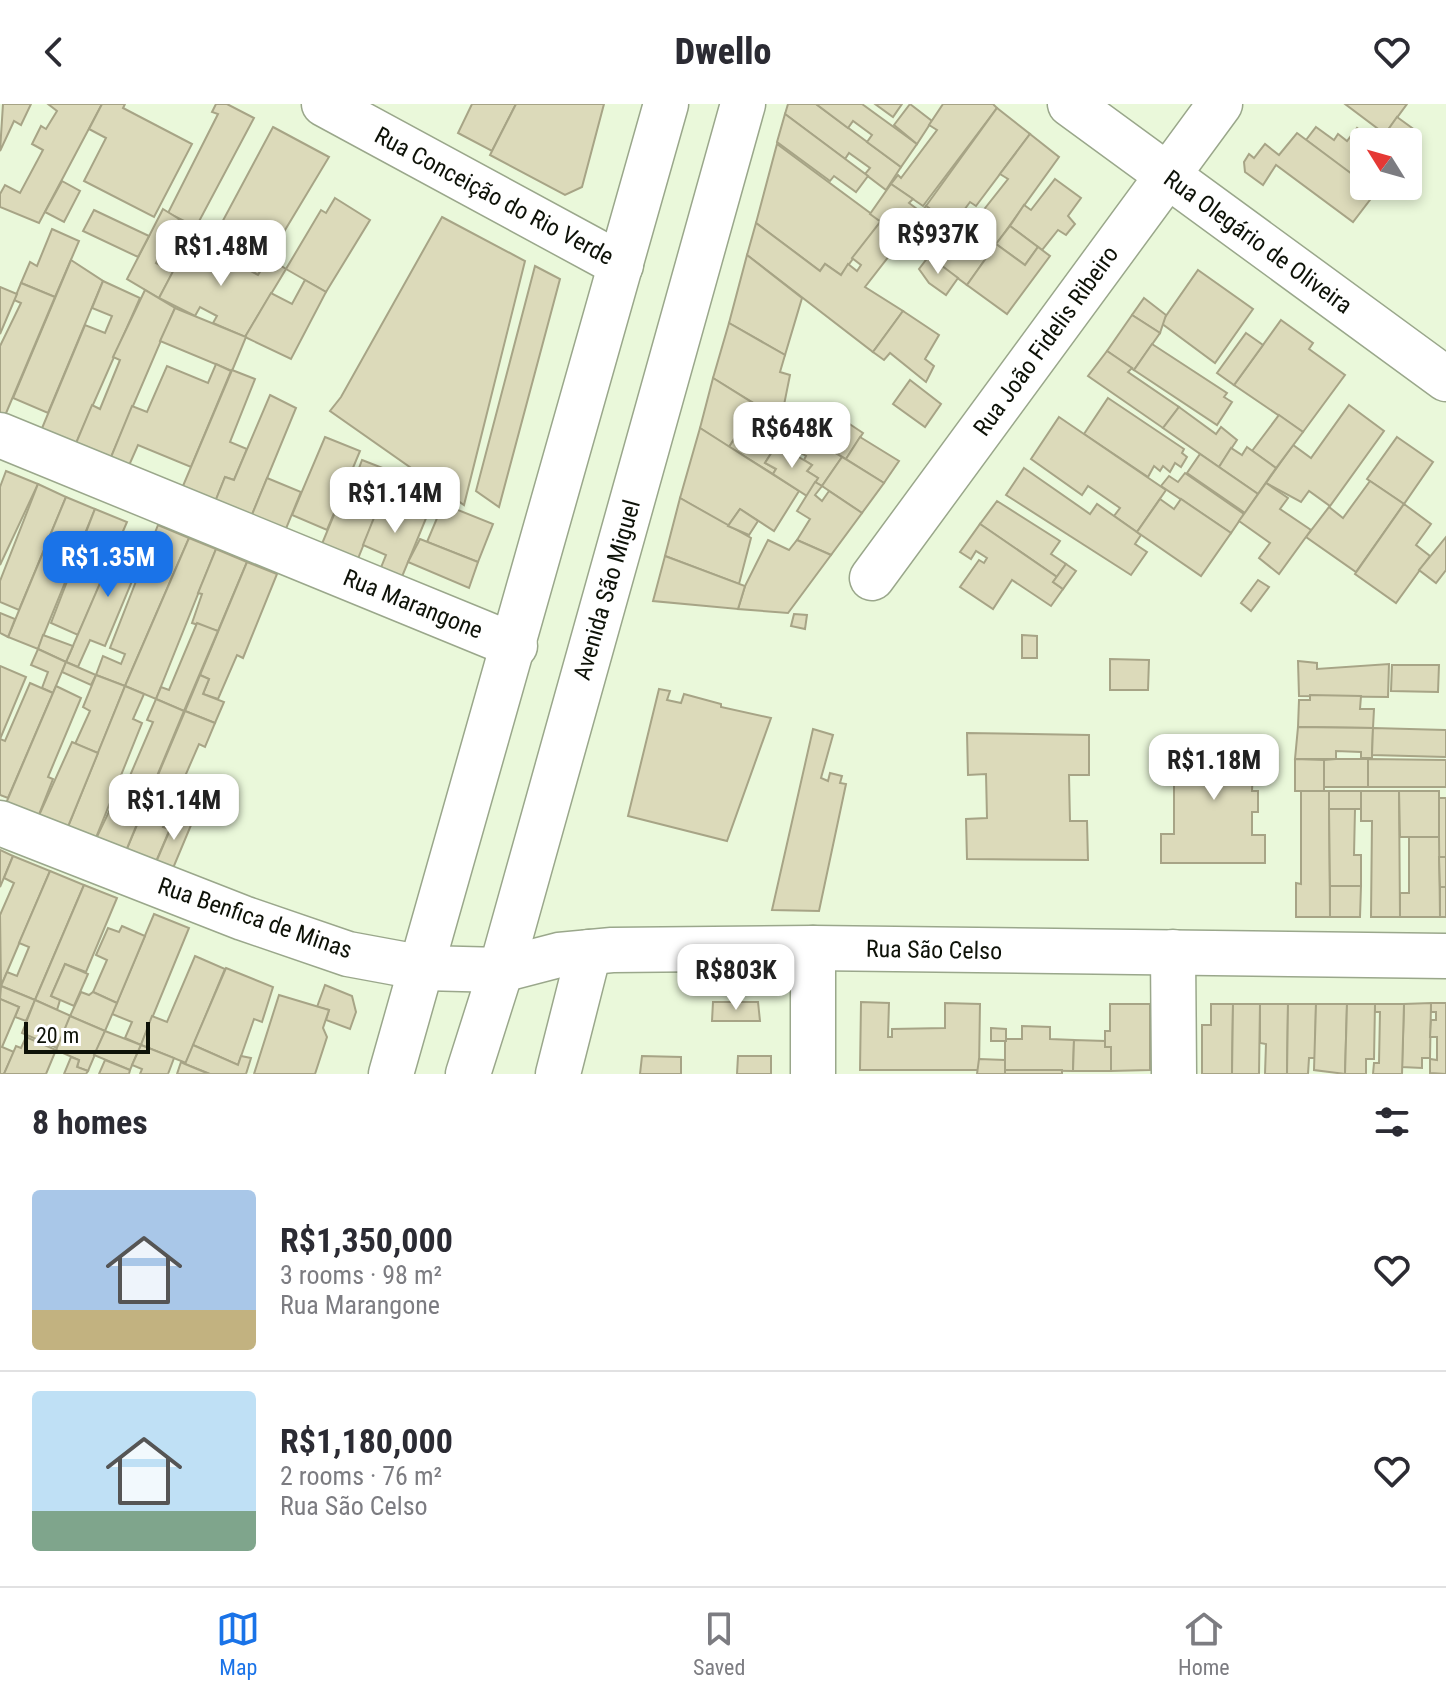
<!DOCTYPE html>
<meta charset="utf-8">
<style>
body{margin:0;font-family:"Roboto Condensed",sans-serif;background:#f2f2f3;color:#2b2b33;height:100vh;display:flex;flex-direction:column;font-size:30px;white-space:nowrap}
*{box-sizing:border-box;margin:0}
p{font-size:26px;color:#7c7c81}
.icon{flex:none;width:44px;height:44px;fill:none;stroke:currentColor;stroke-width:2;stroke-linecap:round;stroke-linejoin:round}
.map{position:relative;height:970px;overflow:hidden}
.drawer{display:flex;flex-direction:column;background:#fff;flex:1}
.drawer>*{flex:none}
.needle{width:52px;rotate:307deg}
.fabs{position:absolute;left:1350px;top:24px;display:grid;gap:16px}
.fabs a{display:grid;place-items:center;width:72px;height:72px;border-radius:8px;background:#fff;box-shadow:0 4px 12px #0003;font-size:40px}
.scale{position:absolute;left:24px;bottom:20px;width:126px;box-sizing:border-box;padding-left:8px;border:4px solid #0e1208;border-top:0;font-size:22px;line-height:28px;white-space:nowrap;color:#0e1208;-webkit-text-stroke:6px #fff;paint-order:stroke}
.price{position:absolute;translate:-50% -68px;padding:0 18px;border-radius:16px;background:#fff;color:#222;font-size:26px;line-height:52px;filter:drop-shadow(0 2px 4px #0008)}
.price::after{content:'';position:absolute;left:50%;top:48px;width:24px;height:18px;margin-left:-12px;background:inherit;clip-path:polygon(0 0,100% 0,50% 100%)}
.price.on{background:#1a73e8;color:#fff}
ul{padding:0;list-style:none}
li{display:flex;align-items:center;gap:24px;height:200px;padding:0 32px}
li+li{border-top:2px solid #e1e1e2}
li span{display:grid;place-items:center;flex:none;width:224px;height:160px;border-radius:8px;color:#555}
li>.icon{margin-inline-start:auto}
span .icon{width:96px;height:96px;fill:#fffc;stroke-width:1}
li b{font-size:34px}
h2{display:flex;justify-content:space-between;align-items:center;height:96px;padding:0 32px;font-size:34px}
header{display:flex;justify-content:space-between;align-items:center;height:104px;padding:0 32px;background:#fff;font-size:36px;font-weight:800}
.tabs{display:flex;justify-content:space-around;align-items:center;height:112px;border-top:2px solid #e1e1e2;background:#fff;font-size:22px;color:#7c7c81}
.tabs a{display:grid;justify-items:center;gap:4px}
.tabs .on{color:#1a73e8}
.map>svg:first-child{display:block}
</style>
<header><svg class="icon" aria-label="back" viewBox="0 0 24 24"><path d="M15 5l-7 7 7 7"/></svg>Dwello<svg class="icon" aria-label="heart" viewBox="0 0 24 24"><path d="M12 20l-8-8c-3-5 5-10 8-4 3-6 11-1 8 4z"/></svg></header>
<div class="map">
<svg width="1446" height="970" viewBox="0 0 1446 970">
<rect width="100%" height="100%" fill="#eaf8da"/>
<!-- building -->
<g fill="#dcdaba" stroke="#a7a486" stroke-width="2">
<polygon points="3,0 31,0 21,21 14,17 0,47"/>
<polygon points="48,0 102,0 39,119 0,103 0,90 5,81 20,89 43,46 32,40 41,22 46,25 57,7"/>
<polygon points="102,0 125,0 123,4 192,40 154,113 84,77 106,34 89,25"/>
<polygon points="216,0 227,0 254,14 196,123 168,109 218,10 212,8"/>
<polygon points="472,0 516,0 492,47 458,29"/>
<polygon points="516,0 604,0 582,83 565,91 490,51"/>
<polygon points="788,0 816,0 901,63 886,86 865,70 870,64 849,49 845,55 785,10"/>
<polygon points="816,0 862,0 917,40 901,63 867,38 872,31 853,17 848,24"/>
<polygon points="875,0 902,0 893,13"/>
<polygon points="910,0 932,17 917,40 894,21"/>
<polygon points="943,0 993,0 997,4 923,102 891,80 898,71 901,74 937,26 929,21"/>
<polygon points="1345,0 1407,0 1385,30"/>
<polygon points="997,4 1030,30 976,102 970,98 953,121 926,102"/>
<polygon points="785,10 868,72 856,88 834,72 830,77 777,38"/>
<polygon points="1397,13 1419,29 1408,46 1408,38 1396,38 1385,30"/>
<polygon points="273,23 329,53 258,171 250,166 253,159 212,137"/>
<polygon points="1316,23 1334,36 1338,30 1347,37 1357,24 1376,38 1364,38 1364,80 1306,36"/>
<polygon points="1297,29 1376,88 1353,118 1276,61 1263,81 1245,68 1244,58 1249,50 1254,54 1265,40 1279,51"/>
<polygon points="1030,30 1059,53 992,146 967,127 1008,75 1000,70"/>
<polygon points="777,40 881,117 841,171 825,160 820,167 756,119"/>
<polygon points="1055,75 1081,94 1068,112 1075,120 1066,131 1058,126 1042,146 1010,122 1024,101 1031,106"/>
<polygon points="62,77 80,87 64,118 45,108"/>
<polygon points="891,80 913,95 909,99 921,108 903,134 870,110"/>
<polygon points="335,94 370,116 326,188 286,165 321,106 326,109"/>
<polygon points="926,102 960,126 936,158 903,134"/>
<polygon points="163,105 179,115 156,159 173,168 159,194 127,175"/>
<polygon points="94,106 149,132 138,153 83,127"/>
<polygon points="442,113 525,157 464,401 330,307 341,293"/>
<polygon points="881,117 903,134 865,183 903,207 873,248 747,151 756,119 820,167 825,160 841,171 848,160 857,167 861,161 852,154"/>
<polygon points="1010,122 1038,143 1025,161 996,140"/>
<polygon points="52,125 79,137 55,193 21,179 30,158 37,162"/>
<polygon points="976,134 992,146 967,181 936,158 947,143 952,147 957,140 967,147"/>
<polygon points="190,135 258,171 269,154 286,165 245,233 213,219 217,212 200,203 195,212 159,194"/>
<polygon points="996,140 1025,161 1038,143 1050,152 1007,210 967,181"/>
<polygon points="747,151 802,194 785,251 729,219"/>
<polygon points="929,152 958,174 946,191 929,179 919,165"/>
<polygon points="71,156 103,177 48,309 13,294"/>
<polygon points="535,162 560,175 499,403 476,387"/>
<polygon points="1198,166 1253,205 1215,259 1161,219"/>
<polygon points="305,176 326,188 291,255 245,233 271,189 292,200"/>
<polygon points="103,177 140,194 74,344 40,329 85,221 105,229 112,212 92,204"/>
<polygon points="21,179 55,193 4,314 0,313 0,242 21,199 14,196"/>
<polygon points="0,183 17,190 0,230"/>
<polygon points="145,186 175,204 109,358 74,344 92,301 100,305 120,256 113,253"/>
<polygon points="1144,194 1166,211 1160,229 1132,211"/>
<polygon points="175,204 246,233 232,267 160,237"/>
<polygon points="903,207 939,231 925,255 934,262 926,278 890,249 884,256 873,248"/>
<polygon points="1132,211 1160,229 1134,266 1107,247"/>
<polygon points="1281,216 1313,239 1309,245 1345,271 1303,328 1234,281"/>
<polygon points="729,219 785,251 780,268 790,271 781,316 713,274"/>
<polygon points="1246,229 1263,241 1234,281 1217,269"/>
<polygon points="1152,240 1227,289 1224,293 1232,298 1217,321 1134,266"/>
<polygon points="1107,247 1132,264 1128,268 1179,303 1163,324 1088,272"/>
<polygon points="216,260 231,267 191,363 138,341 127,366 109,358 132,302 147,308 167,262 208,279"/>
<polygon points="232,266 255,275 230,338 247,345 234,376 225,373 213,403 180,389"/>
<polygon points="713,274 756,301 729,343 700,324"/>
<polygon points="910,276 941,300 925,323 893,300"/>
<polygon points="270,291 296,304 249,418 213,403 225,373 234,376"/>
<polygon points="1108,294 1184,345 1182,349 1187,353 1181,363 1175,359 1170,368 1163,362 1160,367 1154,362 1148,373 1084,330"/>
<polygon points="756,301 842,353 822,382 815,378 818,374 807,367 812,361 804,356 806,352 777,335 783,326 772,337 744,320"/>
<polygon points="821,301 863,329 846,355 804,330"/>
<polygon points="1349,301 1384,327 1330,402 1309,387 1301,398 1266,379 1293,341 1311,354"/>
<polygon points="1179,303 1216,330 1221,323 1237,336 1219,363 1163,324"/>
<polygon points="1279,311 1303,328 1276,364 1252,347"/>
<polygon points="1059,313 1166,386 1137,428 1114,412 1120,404 1088,382 1082,391 1031,355"/>
<polygon points="744,320 776,342 765,359 776,365 773,370 729,343"/>
<polygon points="700,324 799,387 774,427 740,405 728,422 680,394"/>
<polygon points="325,333 360,347 327,426 292,411"/>
<polygon points="860,333 899,357 884,379 846,355"/>
<polygon points="1397,333 1433,358 1404,400 1367,375"/>
<polygon points="777,340 812,361 807,367 818,374 807,392 773,370 776,365 765,359"/>
<polygon points="1247,343 1276,364 1258,390 1219,363 1231,344 1242,351"/>
<polygon points="1200,350 1258,390 1245,409 1187,369"/>
<polygon points="842,353 884,379 862,409 822,382"/>
<polygon points="362,356 393,368 355,462 319,447 343,389 349,391"/>
<polygon points="1024,364 1090,410 1097,400 1141,431 1135,440 1147,448 1131,471 1006,391"/>
<polygon points="6,367 38,380 0,461 0,383"/>
<polygon points="1185,369 1244,410 1231,429 1161,382 1169,372 1178,378"/>
<polygon points="267,374 301,388 283,432 249,418"/>
<polygon points="1370,377 1404,400 1356,468 1306,433 1329,403 1343,414"/>
<polygon points="815,378 822,382 815,391 822,397 829,387 862,409 831,451 797,436 810,415 797,407"/>
<polygon points="1266,379 1288,394 1280,405 1311,426 1279,470 1259,454 1270,439 1239,417"/>
<polygon points="38,380 66,393 19,506 0,498 0,477"/>
<polygon points="384,389 429,407 399,480 378,471 386,451 363,441"/>
<polygon points="66,393 95,405 38,545 8,533"/>
<polygon points="680,394 751,434 739,480 665,452"/>
<polygon points="1160,395 1174,405 1181,395 1231,429 1201,472 1137,428"/>
<polygon points="997,397 1060,437 1051,450 1066,460 1057,473 980,420"/>
<polygon points="443,400 493,420 478,458 427,438"/>
<polygon points="1404,400 1431,420 1416,441 1430,452 1396,499 1355,470"/>
<polygon points="95,405 127,418 78,531 51,519"/>
<polygon points="740,405 758,417 749,431 728,422"/>
<polygon points="980,420 1057,473 1053,478 1063,485 1051,502 1012,476 993,505 960,483 979,456 984,459 987,454 976,447 971,455 960,448"/>
<polygon points="158,421 189,434 125,582 96,571 103,552 121,560 125,550 110,544"/>
<polygon points="1446,433 1446,466 1436,479 1419,466"/>
<polygon points="189,434 216,445 156,595 125,582"/>
<polygon points="119,435 145,446 105,542 90,536 78,563 66,558"/>
<polygon points="420,435 478,458 469,484 408,458"/>
<polygon points="768,436 789,446 797,436 831,451 788,509 738,505 745,482"/>
<polygon points="216,445 247,458 218,527 192,519 202,490 198,489"/>
<polygon points="665,452 745,482 738,505 653,497"/>
<polygon points="247,458 277,470 243,554 237,551 218,595 203,590 209,575 200,571"/>
<polygon points="1066,460 1076,467 1063,485 1053,478"/>
<polygon points="1258,476 1269,483 1251,507 1241,499"/>
<polygon points="0,509 15,515 8,533 0,529"/>
<polygon points="794,510 807,511 805,525 791,522"/>
<polygon points="197,519 218,527 184,607 156,595 161,583 169,586"/>
<polygon points="43,531 73,542 66,558 38,545"/>
<polygon points="1022,531 1037,532 1037,554 1022,554"/>
<polygon points="38,545 66,558 53,589 42,584 48,568 31,561"/>
<polygon points="1110,555 1149,556 1148,586 1110,586"/>
<polygon points="1298,557 1317,559 1317,565 1389,560 1388,593 1299,592"/>
<polygon points="66,558 96,571 91,581 62,568"/>
<polygon points="1392,561 1439,561 1438,588 1391,587"/>
<polygon points="0,562 26,573 0,635"/>
<polygon points="96,571 125,582 98,649 75,640 90,607 83,603"/>
<polygon points="200,571 209,575 203,590 224,598 215,619 185,607"/>
<polygon points="30,579 53,589 8,694 0,691 0,635 5,637"/>
<polygon points="56,582 81,594 48,673 53,675 36,718 4,704"/>
<polygon points="125,582 144,590 133,615 142,619 93,741 65,730"/>
<polygon points="659,585 670,587 667,596 681,599 684,590 721,600 721,603 771,614 727,737 628,712"/>
<polygon points="1310,591 1361,592 1360,605 1374,605 1373,624 1298,623 1299,596 1310,596"/>
<polygon points="156,595 184,607 152,684 129,674 153,618 147,616"/>
<polygon points="185,607 215,619 205,643 199,640 163,723 170,725 152,767 123,754"/>
<polygon points="1298,623 1373,624 1372,654 1361,654 1361,648 1336,647 1336,655 1295,655"/>
<polygon points="1373,624 1446,626 1446,653 1372,651"/>
<polygon points="813,625 833,631 821,674 828,677 830,669 842,672 840,679 846,680 819,807 772,806"/>
<polygon points="967,629 1089,631 1089,671 1069,671 1070,717 1087,717 1088,756 967,755 966,715 987,714 986,670 968,671"/>
<polygon points="1163,635 1267,639 1267,664 1253,664 1252,687 1258,687 1258,708 1252,708 1252,731 1265,731 1265,759 1161,759 1161,730 1174,730 1174,665 1163,665"/>
<polygon points="72,638 98,649 65,730 36,718"/>
<polygon points="1295,655 1324,656 1324,687 1295,687"/>
<polygon points="1336,655 1368,655 1368,683 1324,683 1324,656"/>
<polygon points="1368,655 1446,656 1446,683 1368,683"/>
<polygon points="126,672 152,684 123,754 93,741"/>
<polygon points="1301,687 1329,687 1330,813 1296,813 1296,779 1301,780"/>
<rect x="1329" y="687" width="32" height="18"/>
<polygon points="1361,687 1399,687 1400,813 1371,813 1372,717 1361,717"/>
<polygon points="1399,687 1439,687 1439,733 1400,733"/>
<rect x="1439" y="694" width="7" height="59"/>
<polygon points="1329,705 1355,705 1354,751 1361,751 1361,782 1330,782"/>
<polygon points="178,707 194,714 171,769 154,763"/>
<polygon points="1409,733 1439,733 1440,813 1400,813 1400,789 1409,789"/>
<polygon points="0,746 13,752 0,783"/>
<polygon points="13,752 50,767 1,882 0,811 14,779 4,774"/>
<polygon points="1439,753 1446,753 1446,783 1440,783"/>
<polygon points="50,767 84,781 35,896 1,882 7,868 17,872 29,843 19,839"/>
<polygon points="84,781 117,794 86,868 65,860 51,892 60,896 57,906 35,896"/>
<polygon points="1330,782 1361,782 1360,813 1330,813"/>
<rect x="1440" y="783" width="6" height="30"/>
<polygon points="154,810 189,824 141,941 125,934 132,918 112,910"/>
<polygon points="122,822 145,832 117,899 93,888 107,856 96,851 108,824 119,828"/>
<polygon points="195,852 225,865 186,959 141,941 152,912 167,918"/>
<polygon points="65,860 88,870 74,902 51,892"/>
<polygon points="226,864 273,883 262,918 254,915 238,961 193,941"/>
<polygon points="325,881 352,892 356,908 350,925 326,916 329,906 317,903"/>
<polygon points="1,882 35,896 26,917 15,913 19,903 0,895"/>
<polygon points="81,888 89,891 93,888 117,899 105,927 70,912"/>
<polygon points="279,891 329,906 323,924 327,933 315,970 254,970"/>
<polygon points="0,895 19,903 2,943 14,948 4,970 0,970"/>
<polygon points="35,896 71,912 57,944 22,929"/>
<polygon points="713,898 758,898 760,917 712,917"/>
<polygon points="861,898 889,899 888,933 892,933 892,925 945,924 945,899 980,900 979,966 860,966"/>
<polygon points="1431,899 1430,954 1422,954 1422,964 1402,963 1404,900"/>
<polygon points="1431,899 1446,899 1446,970 1430,969 1430,955 1437,956 1437,933 1430,933 1431,916 1436,916 1436,908 1431,908"/>
<polygon points="1110,900 1150,900 1150,966 1111,967 1111,943 1105,943 1105,927 1110,927"/>
<polygon points="1211,900 1233,900 1232,970 1202,970 1202,921 1211,921"/>
<polygon points="1233,900 1260,900 1259,970 1232,970"/>
<polygon points="1260,900 1288,900 1287,970 1265,970 1266,940 1260,939"/>
<polygon points="1288,900 1316,900 1315,954 1309,954 1308,970 1287,970"/>
<polygon points="1316,900 1347,900 1345,970 1314,966"/>
<polygon points="1347,900 1375,900 1374,955 1366,955 1366,970 1345,970"/>
<polygon points="1375,900 1404,900 1402,970 1373,970 1374,959 1379,959 1380,908 1375,908"/>
<polygon points="70,912 105,927 88,967 77,963 79,956 56,946"/>
<polygon points="1022,922 1050,923 1050,935 1074,936 1073,967 1005,966 1005,935 1022,935"/>
<polygon points="991,924 1006,925 1006,937 991,937"/>
<polygon points="105,927 141,941 130,966 94,951"/>
<polygon points="26,933 56,946 46,970 4,970 16,942 21,944"/>
<polygon points="1074,936 1105,937 1105,943 1111,943 1111,967 1073,967"/>
<polygon points="141,941 174,954 168,970 140,970 142,965 132,961"/>
<polygon points="193,941 238,961 241,952 251,954 246,970 210,970 185,960"/>
<polygon points="642,952 681,953 681,970 640,970"/>
<polygon points="738,952 771,952 771,970 737,970"/>
<polygon points="71,953 79,956 77,963 88,967 86,970 64,970"/>
<polygon points="979,955 1005,956 1005,970 977,970"/>
<polygon points="105,956 130,966 129,970 99,970"/>
<polygon points="181,958 185,960 209,970 177,970"/>
<rect x="1005" y="966" width="57" height="4"/>
</g>
<g fill="none" stroke-linecap="round" stroke-linejoin="round">
<!-- minor casing -->
<g stroke="#9aa78b" stroke-width="47">
<g id="minor">
<polyline points="324,0 621,161"/>
<polyline points="1070,0 1446,275"/>
<polyline points="0,331 515,542"/>
<polyline points="872,474 1220,0"/>
<polyline points="0,719 243,814 348,850 424,864 501,866 559,851 612,846 813,844 1446,852"/>
<polyline points="1173,848 1174,970"/>
<polyline points="558,970 589,848"/>
<polyline points="813,970 813,844"/>
</g>
</g>
<!-- major casing -->
<g stroke="#9aa78b" stroke-width="47">
<g id="major">
<polyline points="391,970 666,0"/>
<polyline points="468,970 501,866 743,0"/>
</g>
</g>
<!-- minor -->
<use href="#minor" stroke="#fff" stroke-width="44"/>
<!-- major -->
<use href="#major" stroke="#fff" stroke-width="44"/>
</g>
<g text-anchor="middle" stroke-width="7" stroke-linejoin="round" paint-order="stroke">
<!-- street labels -->
<g font-size="24" fill="#0e1208" stroke="#fff">
<text transform="translate(494 92) rotate(28)" y="8">Rua Conceição do Rio Verde</text>
<text transform="translate(1258 138) rotate(36)" y="8">Rua Olegário de Oliveira</text>
<text transform="translate(1046 237) rotate(-54)" y="8">Rua João Fidelis Ribeiro</text>
<text transform="translate(607 486) rotate(-74)" y="8">Avenida São Miguel</text>
<text transform="translate(413 500) rotate(22)" y="8">Rua Marangone</text>
<text transform="translate(255 814) rotate(19)" y="8">Rua Benfica de Minas</text>
<text transform="translate(934 846) rotate(1)" y="8">Rua São Celso</text>
</g>
</g>
</svg>
<div class="fabs">
<a><svg class="needle" viewBox="-14 -14 28 28"><path d="M0-13l5 13h-10z" fill="#e53935"/><path d="M0 13l5-13h-10z" fill="#7c7c81"/></svg></a>
</div>
<div class="scale">20 m</div>
<b class="price" style="left:938px;top:172px">R$937K</b>
<b class="price" style="left:221px;top:184px">R$1.48M</b>
<b class="price" style="left:792px;top:366px">R$648K</b>
<b class="price" style="left:395px;top:431px">R$1.14M</b>
<b class="price on" style="left:108px;top:495px">R$1.35M</b>
<b class="price" style="left:1214px;top:698px">R$1.18M</b>
<b class="price" style="left:174px;top:738px">R$1.14M</b>
<b class="price" style="left:736px;top:908px">R$803K</b>
</div>
<section class="drawer">
<h2>8 homes<svg class="icon" aria-label="filters" viewBox="0 0 24 24"><path d="M4 7h16M4 17h16"/><circle cx="9" cy="7" r="2"/><circle cx="15" cy="17" r="2"/></svg></h2>
<ul>
<li><span style="background:linear-gradient(#a9c7e8 75%,#c2b280 0)"><svg class="icon" aria-label="home" viewBox="0 0 24 24"><path d="M3 11l9-7 9 7M6 9v11h12V9"/></svg></span><div><b>R$1,350,000</b><p>3 rooms · 98 m²</p><p>Rua Marangone</p></div><svg class="icon" aria-label="heart" viewBox="0 0 24 24"><path d="M12 20l-8-8c-3-5 5-10 8-4 3-6 11-1 8 4z"/></svg></li>
<li><span style="background:linear-gradient(#bfe0f5 75%,#7fa58c 0)"><svg class="icon" aria-label="home" viewBox="0 0 24 24"><path d="M3 11l9-7 9 7M6 9v11h12V9"/></svg></span><div><b>R$1,180,000</b><p>2 rooms · 76 m²</p><p>Rua São Celso</p></div><svg class="icon" aria-label="heart" viewBox="0 0 24 24"><path d="M12 20l-8-8c-3-5 5-10 8-4 3-6 11-1 8 4z"/></svg></li>
</ul>
</section>
<nav class="tabs">
<a class="on"><svg class="icon" aria-label="map" viewBox="0 0 24 24"><path d="M3 6l6-2 6 2 6-2v14l-6 2-6-2-6 2zM9 4v14M15 6v14"/></svg>Map</a>
<a><svg class="icon" aria-label="saved" viewBox="0 0 24 24"><path d="M7 4h10v16l-5-4-5 4z"/></svg>Saved</a>
<a><svg class="icon" aria-label="home" viewBox="0 0 24 24"><path d="M3 11l9-7 9 7M6 9v11h12V9"/></svg>Home</a>
</nav>
